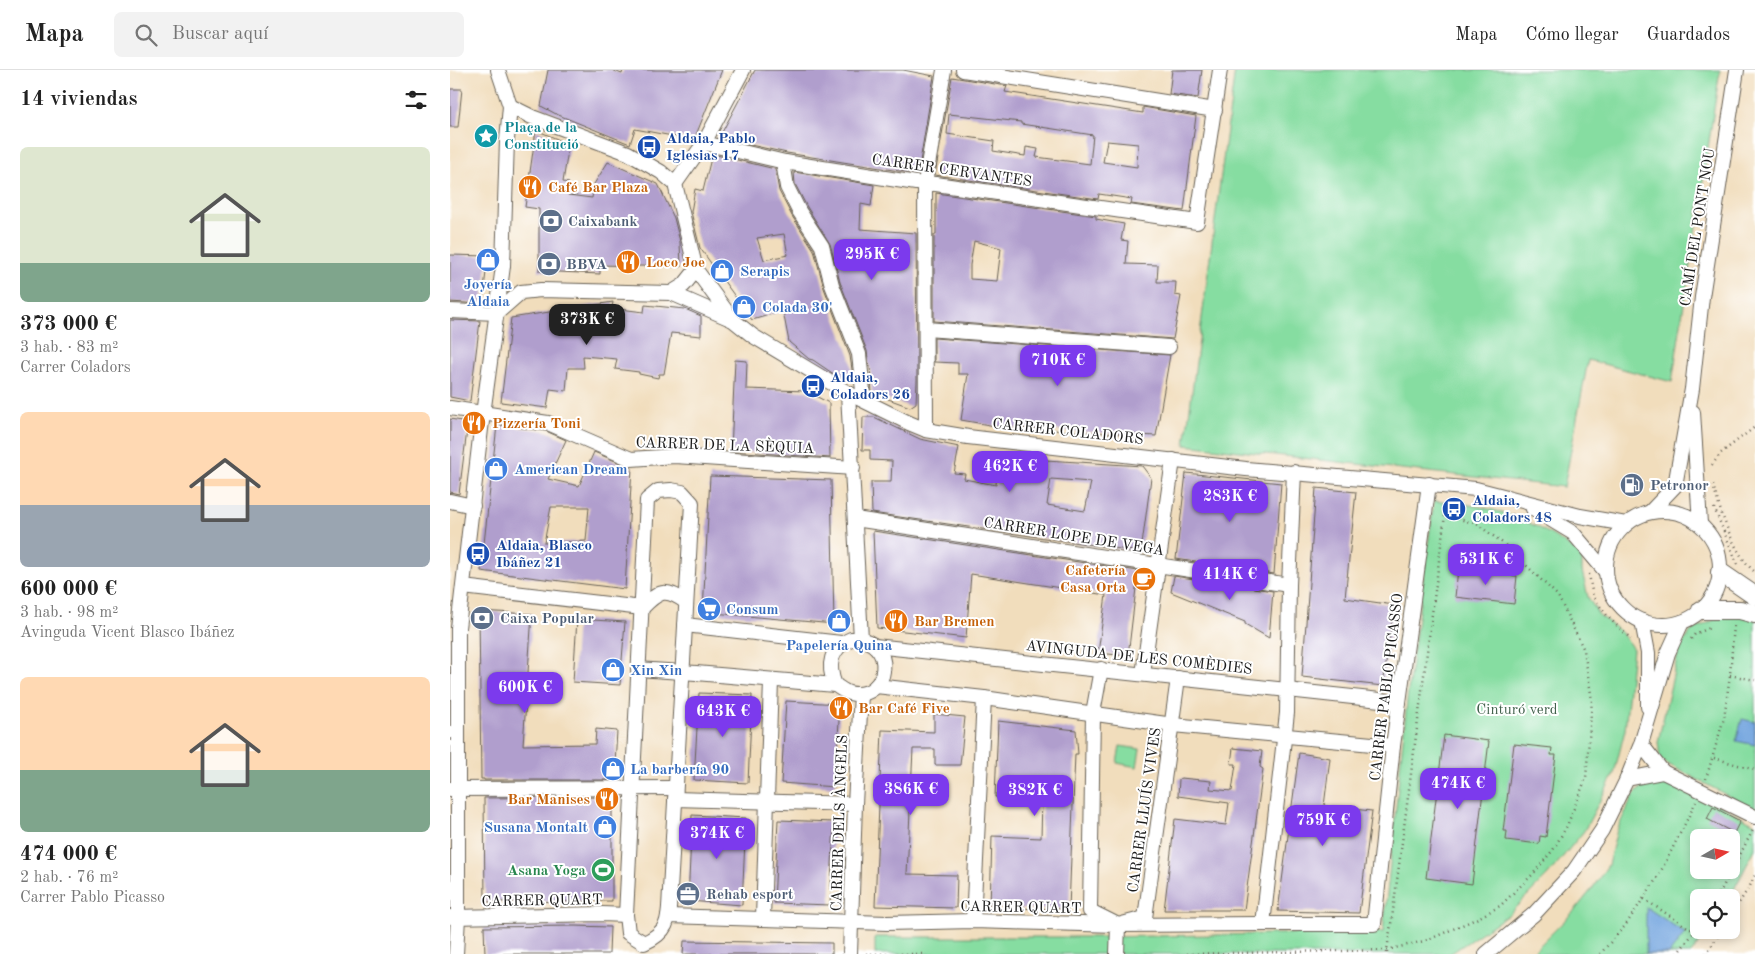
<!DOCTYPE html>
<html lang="es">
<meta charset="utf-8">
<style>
body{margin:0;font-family:"Old Standard TT",serif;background:#f2f2f2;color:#222;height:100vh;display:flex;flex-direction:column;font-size:19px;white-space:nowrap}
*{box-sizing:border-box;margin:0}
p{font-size:16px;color:#767676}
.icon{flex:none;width:28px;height:28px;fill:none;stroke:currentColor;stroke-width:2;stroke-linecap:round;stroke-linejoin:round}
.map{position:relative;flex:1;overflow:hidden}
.details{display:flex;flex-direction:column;background:#fff;width:450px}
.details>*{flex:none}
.needle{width:32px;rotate:81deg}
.fabs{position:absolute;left:1240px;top:759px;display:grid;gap:10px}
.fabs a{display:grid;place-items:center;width:50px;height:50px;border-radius:8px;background:#fff;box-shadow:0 2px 8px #0003;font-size:25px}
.price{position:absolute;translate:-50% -42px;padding:0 11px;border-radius:10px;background:#7c3aed;color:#fff;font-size:16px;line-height:32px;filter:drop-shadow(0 1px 2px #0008)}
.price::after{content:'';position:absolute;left:50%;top:30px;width:15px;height:11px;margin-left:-8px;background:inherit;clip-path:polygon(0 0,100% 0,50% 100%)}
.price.selected{background:#222;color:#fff}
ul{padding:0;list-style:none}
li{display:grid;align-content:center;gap:10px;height:265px;padding:0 20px}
li span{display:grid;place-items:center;height:155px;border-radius:8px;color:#555}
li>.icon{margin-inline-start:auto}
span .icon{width:90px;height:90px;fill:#fffc;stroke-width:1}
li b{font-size:21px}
h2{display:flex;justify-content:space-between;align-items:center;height:60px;padding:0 20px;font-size:21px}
header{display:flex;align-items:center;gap:30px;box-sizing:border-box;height:70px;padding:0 25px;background:#fff;border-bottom:1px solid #e0e0e0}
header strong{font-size:24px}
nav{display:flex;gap:28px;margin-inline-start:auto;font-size:18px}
.search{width:350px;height:45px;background:#f2f2f2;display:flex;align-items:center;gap:12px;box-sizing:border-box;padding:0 18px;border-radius:8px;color:#767676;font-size:19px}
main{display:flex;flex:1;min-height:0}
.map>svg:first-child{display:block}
</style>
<header>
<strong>Mapa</strong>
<div class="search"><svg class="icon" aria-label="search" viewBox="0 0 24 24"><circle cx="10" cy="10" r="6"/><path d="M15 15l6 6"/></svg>Buscar aquí</div>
<nav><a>Mapa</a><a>Cómo llegar</a><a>Guardados</a></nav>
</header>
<main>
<section class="details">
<h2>14 viviendas<svg class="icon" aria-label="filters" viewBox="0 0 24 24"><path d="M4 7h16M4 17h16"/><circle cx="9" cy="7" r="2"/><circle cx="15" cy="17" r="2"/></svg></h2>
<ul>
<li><span style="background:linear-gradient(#dfe7d0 75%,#7fa58c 0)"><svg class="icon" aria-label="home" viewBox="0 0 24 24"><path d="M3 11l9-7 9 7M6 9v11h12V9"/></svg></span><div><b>373 000 €</b><p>3 hab. · 83 m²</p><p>Carrer Coladors</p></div></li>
<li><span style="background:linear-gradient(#ffd9b3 60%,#9aa5b1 0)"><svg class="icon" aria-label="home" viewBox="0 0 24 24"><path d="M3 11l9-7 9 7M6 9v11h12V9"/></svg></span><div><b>600 000 €</b><p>3 hab. · 98 m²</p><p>Avinguda Vicent Blasco Ibáñez</p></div></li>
<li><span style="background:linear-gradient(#ffd9b3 60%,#7fa58c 0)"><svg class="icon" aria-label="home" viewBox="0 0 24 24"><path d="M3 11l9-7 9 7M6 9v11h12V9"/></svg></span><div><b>474 000 €</b><p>2 hab. · 76 m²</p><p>Carrer Pablo Picasso</p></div></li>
</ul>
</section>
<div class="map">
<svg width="1305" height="884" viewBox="0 0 1305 884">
<rect width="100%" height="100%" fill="#fff"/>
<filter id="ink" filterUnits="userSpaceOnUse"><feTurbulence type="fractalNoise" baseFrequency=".02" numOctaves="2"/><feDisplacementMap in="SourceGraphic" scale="10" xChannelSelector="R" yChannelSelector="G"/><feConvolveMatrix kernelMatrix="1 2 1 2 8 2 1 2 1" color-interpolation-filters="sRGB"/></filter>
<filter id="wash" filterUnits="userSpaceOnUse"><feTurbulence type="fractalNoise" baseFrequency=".0096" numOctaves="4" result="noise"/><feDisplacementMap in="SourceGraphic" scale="20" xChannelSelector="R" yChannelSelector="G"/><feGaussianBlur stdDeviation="1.12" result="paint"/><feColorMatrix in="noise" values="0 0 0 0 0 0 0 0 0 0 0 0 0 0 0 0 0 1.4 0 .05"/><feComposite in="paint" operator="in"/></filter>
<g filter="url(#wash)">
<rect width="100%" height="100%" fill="#f1ddbc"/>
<!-- green -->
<g fill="#86dda1" stroke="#517c5e" fill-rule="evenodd">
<polygon points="785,0 1270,0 1222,312 1138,290 1114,417 735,375"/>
<path d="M984,431C1002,433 1021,434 1039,439C1073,447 1105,464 1132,486V501L1138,527L1148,544L1171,562L1183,579L1175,660L1164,704L1134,761L1097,806L1058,845L1000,884H425V867H652L933,862L958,621Z"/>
<polygon points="1286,543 1305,549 1305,740 1210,690 1208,672 1229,579 1241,561 1266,549"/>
<polygon points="670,676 690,679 687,697 667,693"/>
<path d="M1206,702L1305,754V779L1280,827L1249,828V860H1258L1241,884H1081L1125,840L1142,819L1158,795L1167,760L1183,726ZM1249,768H1281V800H1249Z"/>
</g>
<!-- water -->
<g fill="#74a6df" stroke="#48617e">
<polygon points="1292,649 1305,652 1305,675 1286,671"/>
<polygon points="1196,837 1235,863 1219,884 1196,884"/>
</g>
<g id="blocks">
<!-- building -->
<g fill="#b09ecd" fill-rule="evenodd">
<polygon points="98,0 162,0 172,4 173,0 272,0 244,70 185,59 180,74 106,44 91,36"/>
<polygon points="305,0 453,0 484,6 468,104 337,83 269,68"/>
<polygon points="722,0 752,0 748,28 719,24"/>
<path d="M502,7L557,16L555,22L693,43V37L746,46L734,141L681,134L682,129L649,124L648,129L485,105ZM499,44L571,52V54L643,65L640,94L586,87L588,79L576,77L575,86L543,81L544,71L497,64ZM657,71L688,74L687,97L653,92Z"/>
<polygon points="0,19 12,19 8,57 0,57"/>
<polygon points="86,60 119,74 113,112 119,113 118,125 142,128 144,114 158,92 208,114 224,148 230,172 231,197 150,195 150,204 89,201 89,139 75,137"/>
<path d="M262,84L325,99L329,121L342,146L364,180L374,218L400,286L403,306L394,311L363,290L359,289L339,272L333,241L302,250L250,178L241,142L245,119L253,121ZM334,164L338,185L314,190L307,168Z"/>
<polygon points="344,102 424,115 421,136 411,134 410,159 466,163 467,310 466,333 460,337 422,323 420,296 419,297 417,281 390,212 380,174 357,137 345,114"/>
<path d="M486,123L646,146V149L674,154L671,170L678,171L676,194L708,195L707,212H726L725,225L731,226L723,269L484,251V165H486ZM524,171L551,178L547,211L520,209V195Z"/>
<polygon points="0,185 38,186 32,234 0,232"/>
<polygon points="163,232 162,238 194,242 195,235 235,239 251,246 251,266 221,263 214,304 209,304 208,308 189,304 189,302 165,299 167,289 133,286 134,298 118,298 116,321 100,319 97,338 51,332 61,248"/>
<polygon points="0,250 30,251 20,331 0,327"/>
<polygon points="484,268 720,285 706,366 551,357 511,350 518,304 508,304 508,293 484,292"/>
<polygon points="285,290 297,291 296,319 356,321 379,333 380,388 281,381"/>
<path d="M413,347H424L470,369L509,377L504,403L515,404L514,409L546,415L548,387L692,396L701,408L691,482L422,443L421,412H441L442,391L420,390V380H412ZM601,409L641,412L635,441L597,435Z"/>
<polygon points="0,349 18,352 9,424 0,422"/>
<path d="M47,355L96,361L116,370L98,409L129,416L144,382L182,398L175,519L31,501ZM101,437H139L136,471L94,473Z"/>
<polygon points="736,403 831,413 824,504 726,489"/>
<polygon points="260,406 381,410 384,554 253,542"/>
<polygon points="866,418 906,422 895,528 944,535 933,616 852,607"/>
<polygon points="423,461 688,501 678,586 648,583 656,525 521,504 516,568 427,558"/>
<polygon points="1008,499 1067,506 1064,534 1005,527"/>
<polygon points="724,506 823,521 819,568 795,554 795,552 721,522"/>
<polygon points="29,541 82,544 73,675 145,674 146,659 167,661 164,710 34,710 34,709 31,709"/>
<polygon points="127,549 175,552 170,615 123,612"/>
<polygon points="249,623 302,625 298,713 244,710"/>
<polygon points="336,631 390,634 385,717 331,713"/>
<polygon points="484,644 515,647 510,695 485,695 485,679 463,679 457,804 507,805 506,838 425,836 432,660 484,662"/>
<polygon points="548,651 626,660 628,684 625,684 619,839 540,838 542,766 591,768 592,729 545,727"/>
<polygon points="994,665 1039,671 1022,814 976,808"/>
<polygon points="1064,674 1102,678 1101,685 1106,685 1096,767 1090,766 1089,774 1056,770 1057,761 1053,761"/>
<polygon points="783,678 812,681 810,697 813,699 794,840 714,840 725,749 776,755 779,733 728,726 729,709 731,708 761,711 760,719 782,721 786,694 781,694"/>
<polygon points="849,683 880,688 874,736 922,741 909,843 828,841"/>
<polygon points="162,727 162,831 35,832 34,728"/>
<polygon points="1263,737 1290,751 1284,763 1257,749"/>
<polygon points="242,745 296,748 292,835 238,831"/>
<polygon points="328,750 384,752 380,835 324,833"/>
<polygon points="125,856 160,857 159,884 35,884 34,857"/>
<polygon points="234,871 382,873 382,884 233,884"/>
</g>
</g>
</g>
<g filter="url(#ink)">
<use href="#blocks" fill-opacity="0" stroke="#676054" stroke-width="1"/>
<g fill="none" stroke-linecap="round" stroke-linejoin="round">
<!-- minor casing -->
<g stroke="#676054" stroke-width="16">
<g id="minor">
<polyline points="513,0 765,40"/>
<polyline points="60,36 82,47 178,83 211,102 225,114 246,200 282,249"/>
<polyline points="254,73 335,92 466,113 486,114 747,152 770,0"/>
<polyline points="335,92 334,98 337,117 349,141 372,176 382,215 409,284 414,330"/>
<polyline points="225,114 254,73 293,0"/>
<polyline points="221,223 234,215 246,200"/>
<polyline points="0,241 47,243"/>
<polyline points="47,243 71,222 91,220 221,223 283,250 303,266 398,323 459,353 476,360 518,367 796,399 1026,419 1130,446 1176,454"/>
<polyline points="476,259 719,277"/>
<polyline points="398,323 411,569"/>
<polyline points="0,338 98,353 181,389 225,386 403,398"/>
<polyline points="1243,342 1250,454"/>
<polyline points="476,360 475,113 494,0"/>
<path d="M221,420L232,422L242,433L220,820C218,847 222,860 194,873L178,863L176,845L197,430L208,421Z"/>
<polyline points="0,431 23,436"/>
<polyline points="1083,439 1123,463 1156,502"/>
<circle cx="1213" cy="498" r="57"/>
<polyline points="1200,442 1225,416 1242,319 1252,227 1287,0"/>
<polyline points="405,449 839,515"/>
<path d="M13,517L192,538C209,521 215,517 236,532"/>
<polyline points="1192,551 1198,583 1198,637"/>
<polyline points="235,555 391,573"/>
<path d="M401,569C449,567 440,633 399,623C395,622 390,618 385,615C377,595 380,578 401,569Z"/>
<polyline points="425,576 949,632"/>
<polyline points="188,599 246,603 385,615"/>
<polyline points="651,599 643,643 640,841 668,855 695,848 728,608"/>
<polyline points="693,604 723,390"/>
<polyline points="426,616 534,628 723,655 943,676"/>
<polyline points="1213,702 1305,747"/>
<polyline points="1177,709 1213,702 1191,674"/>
<polyline points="0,719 225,718"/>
<polyline points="225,729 405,734"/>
<polyline points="218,846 437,853 523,851 668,855 813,854 924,854 943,676 979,414"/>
<polyline points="1,847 152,844 176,845"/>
<polyline points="313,848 321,611"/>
<polyline points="523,851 534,628"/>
<polyline points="813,854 837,643 839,515 844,402"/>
<polyline points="6,884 8,847 8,558 31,359 53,196 57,70 60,36 48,0"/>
<polyline points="400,884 405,734 411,624"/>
<polyline points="667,884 668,855"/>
<polyline points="1036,884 1084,844 1124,801 1152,760 1177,709 1191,674 1218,583 1232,552"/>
</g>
</g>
<!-- major casing -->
<g stroke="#676054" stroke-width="20">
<g id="major">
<polyline points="1270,502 1305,526"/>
<polyline points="1251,540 1290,540 1305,544"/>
</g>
</g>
<!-- path -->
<g stroke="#676054" stroke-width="2.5" stroke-dasharray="1 4" stroke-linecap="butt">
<polyline points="1262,395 1271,383 1305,357"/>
<path d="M1263,415C1270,441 1284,485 1305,502"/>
<polyline points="1264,438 1288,495"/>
<polyline points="1062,444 1075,452"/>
<polyline points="1139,504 1143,527 1159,548 1181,569"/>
<polyline points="1241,569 1245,564 1262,557"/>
<polyline points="1280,605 1305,610"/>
<polyline points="1264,688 1305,700"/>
<polyline points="1256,709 1274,648 1280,605 1284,555"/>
<polyline points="1267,828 1303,760"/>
<polyline points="1194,829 1245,862"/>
<polyline points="1281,845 1300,816 1305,805"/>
<polyline points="416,884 476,884"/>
<polyline points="737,884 937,880 978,870 1028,848 1050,836 1083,804 1103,780 1117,756 1136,708 1142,630 1134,580 1108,526 1054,474 1027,454 995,445 943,841 937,880 937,884"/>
<polyline points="1150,884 1175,856 1209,805 1246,732"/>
<polyline points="1227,884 1249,856"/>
<polyline points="1256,884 1272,860"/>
</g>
<!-- minor -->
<use href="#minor" stroke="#fff" stroke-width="14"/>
<!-- major -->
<use href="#major" stroke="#fff" stroke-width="18"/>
</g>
</g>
<!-- icons -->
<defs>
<g id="sight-disc" transform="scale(1.25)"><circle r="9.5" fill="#0f9aa8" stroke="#fff"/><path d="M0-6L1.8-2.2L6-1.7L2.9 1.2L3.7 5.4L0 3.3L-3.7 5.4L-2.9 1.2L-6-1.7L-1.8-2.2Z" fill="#fff"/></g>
<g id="bus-disc" transform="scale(1.25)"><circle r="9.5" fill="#1a4fb4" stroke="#fff"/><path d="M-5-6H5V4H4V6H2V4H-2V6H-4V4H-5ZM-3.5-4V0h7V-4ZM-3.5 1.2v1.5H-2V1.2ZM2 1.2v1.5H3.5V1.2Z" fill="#fff"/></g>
<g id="restaurant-disc" transform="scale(1.25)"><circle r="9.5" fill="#e8710a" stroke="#fff"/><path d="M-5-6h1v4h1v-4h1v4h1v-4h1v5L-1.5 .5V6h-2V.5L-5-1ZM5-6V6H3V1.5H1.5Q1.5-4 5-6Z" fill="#fff"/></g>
<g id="bank-disc" transform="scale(1.25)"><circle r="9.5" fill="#5c6f8a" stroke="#fff"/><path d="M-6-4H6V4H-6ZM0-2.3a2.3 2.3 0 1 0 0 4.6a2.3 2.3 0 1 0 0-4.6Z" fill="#fff"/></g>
<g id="shop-disc" transform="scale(1.25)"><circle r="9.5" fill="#3f7fe0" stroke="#fff"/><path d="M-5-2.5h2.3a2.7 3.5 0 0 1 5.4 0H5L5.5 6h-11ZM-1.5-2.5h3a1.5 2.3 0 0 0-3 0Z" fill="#fff"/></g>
<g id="fuel-disc" transform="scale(1.25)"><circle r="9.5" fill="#5c6f8a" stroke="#fff"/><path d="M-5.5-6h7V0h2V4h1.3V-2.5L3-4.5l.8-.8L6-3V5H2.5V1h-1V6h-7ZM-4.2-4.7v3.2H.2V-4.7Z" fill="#fff"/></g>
<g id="cafe-disc" transform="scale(1.25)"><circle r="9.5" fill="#e8710a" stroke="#fff"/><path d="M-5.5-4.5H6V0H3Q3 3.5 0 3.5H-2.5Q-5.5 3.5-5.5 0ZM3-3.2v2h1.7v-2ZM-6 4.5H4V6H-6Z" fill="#fff"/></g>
<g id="supermarket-disc" transform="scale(1.25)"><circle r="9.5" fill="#3f7fe0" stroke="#fff"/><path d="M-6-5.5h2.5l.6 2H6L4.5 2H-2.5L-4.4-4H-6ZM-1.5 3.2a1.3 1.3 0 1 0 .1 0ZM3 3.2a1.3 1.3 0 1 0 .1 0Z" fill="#fff"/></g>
<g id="stadium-disc" transform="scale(1.25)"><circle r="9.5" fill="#2e9e5b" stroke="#fff"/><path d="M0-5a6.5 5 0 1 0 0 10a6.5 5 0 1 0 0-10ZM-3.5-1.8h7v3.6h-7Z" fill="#fff"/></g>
<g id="office-disc" transform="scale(1.25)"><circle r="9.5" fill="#5c6f8a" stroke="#fff"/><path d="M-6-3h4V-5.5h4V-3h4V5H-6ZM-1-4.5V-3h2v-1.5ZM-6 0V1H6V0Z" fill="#fff"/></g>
</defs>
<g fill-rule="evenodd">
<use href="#sight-disc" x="36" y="66"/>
<use href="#bus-disc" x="199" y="77"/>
<use href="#restaurant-disc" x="80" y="117"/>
<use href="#bank-disc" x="101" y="151"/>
<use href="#shop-disc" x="38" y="190"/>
<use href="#restaurant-disc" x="178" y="192"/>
<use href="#bank-disc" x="99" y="194"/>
<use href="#shop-disc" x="272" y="201"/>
<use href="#shop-disc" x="294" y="237"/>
<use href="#bus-disc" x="363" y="316"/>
<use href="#restaurant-disc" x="24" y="353"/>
<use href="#shop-disc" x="46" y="399"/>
<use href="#fuel-disc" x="1182" y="415"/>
<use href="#bus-disc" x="1004" y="439"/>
<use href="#bus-disc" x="28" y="484"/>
<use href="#cafe-disc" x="694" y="509"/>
<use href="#supermarket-disc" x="259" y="539"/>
<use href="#bank-disc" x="32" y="548"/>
<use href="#shop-disc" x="389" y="551"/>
<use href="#restaurant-disc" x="446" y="551"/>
<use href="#shop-disc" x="163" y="600"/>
<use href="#restaurant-disc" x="391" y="638"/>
<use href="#shop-disc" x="163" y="699"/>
<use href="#restaurant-disc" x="157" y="729"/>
<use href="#shop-disc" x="155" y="757"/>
<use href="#stadium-disc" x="153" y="800"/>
<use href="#office-disc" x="238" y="824"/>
</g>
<g text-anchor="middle" stroke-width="4" stroke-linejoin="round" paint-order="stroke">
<!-- culture labels -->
<g font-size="15" font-weight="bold" fill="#0d838f" stroke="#fff" text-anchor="start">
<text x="54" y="62">Plaça de la<tspan x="54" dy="17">Constitució</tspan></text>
</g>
<!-- transit labels -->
<g font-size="15" font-weight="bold" fill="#164399" stroke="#fff" text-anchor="start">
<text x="216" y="73">Aldaia, Pablo<tspan x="216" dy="17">Iglesias 17</tspan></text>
<text x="380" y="312">Aldaia,<tspan x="380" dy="17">Coladors 26</tspan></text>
<text x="1022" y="435">Aldaia,<tspan x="1022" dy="17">Coladors 48</tspan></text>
<text x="46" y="480">Aldaia, Blasco<tspan x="46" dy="17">Ibáñez 21</tspan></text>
</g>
<!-- street labels -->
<g font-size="15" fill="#1c1c1c" stroke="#fff">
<text transform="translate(502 100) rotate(8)" y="5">CARRER CERVANTES</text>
<text transform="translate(1247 157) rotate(-81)" y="5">CAMÍ DEL PONT NOU</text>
<text transform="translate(618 361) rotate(6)" y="5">CARRER COLADORS</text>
<text transform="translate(275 375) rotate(2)" y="5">CARRER DE LA SÈQUIA</text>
<text transform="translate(624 466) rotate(9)" y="5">CARRER LOPE DE VEGA</text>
<text transform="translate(689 587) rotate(6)" y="5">AVINGUDA DE LES COMÈDIES</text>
<text transform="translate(936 617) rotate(-83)" y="5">CARRER PABLO PICASSO</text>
<text transform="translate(694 740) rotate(-82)" y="5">CARRER LLUÍS VIVES</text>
<text transform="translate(389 753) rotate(-88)" y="5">CARRER DELS ÀNGELS</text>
<text transform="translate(92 830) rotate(-1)" y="5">CARRER QUART</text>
<text transform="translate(571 837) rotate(1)" y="5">CARRER QUART</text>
</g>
<!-- food labels -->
<g font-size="15" font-weight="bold" fill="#c56008" stroke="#fff" text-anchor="start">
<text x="98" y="122">Café Bar Plaza</text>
<text x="196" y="197">Loco Joe</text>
<text x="42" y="358">Pizzería Toni</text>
<text x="676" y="505" text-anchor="end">Cafetería<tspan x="676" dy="17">Casa Orta</tspan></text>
<text x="464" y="556">Bar Bremen</text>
<text x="408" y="643">Bar Café Five</text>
<text x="140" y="734" text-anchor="end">Bar Manises</text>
</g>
<!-- service labels -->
<g font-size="15" font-weight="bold" fill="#4e5e75" stroke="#fff" text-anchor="start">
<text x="118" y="156">Caixabank</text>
<text x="116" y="199">BBVA</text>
<text x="1200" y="420">Petronor</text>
<text x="50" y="553">Caixa Popular</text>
<text x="256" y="829">Rehab esport</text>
</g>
<!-- shop labels -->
<g font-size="15" font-weight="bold" fill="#366cbe" stroke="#fff" text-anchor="start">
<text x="290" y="206">Serapis</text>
<text x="38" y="219" text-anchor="middle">Joyería<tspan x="38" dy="17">Aldaia</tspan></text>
<text x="312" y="242">Colada 30'</text>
<text x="64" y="404">American Dream</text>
<text x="276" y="544">Consum</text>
<text x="389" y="580" text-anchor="middle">Papelería Quina</text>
<text x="180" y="605">Xin Xin</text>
<text x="180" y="704">La barbería 90</text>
<text x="138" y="762" text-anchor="end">Susana Montalt</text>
</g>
<!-- park labels -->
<g font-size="15" fill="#41604b" stroke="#fff">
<text x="1067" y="644">Cinturó verd</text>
</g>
<!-- leisure labels -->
<g font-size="15" font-weight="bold" fill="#27864d" stroke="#fff" text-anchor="end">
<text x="136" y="805">Asana Yoga</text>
</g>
</g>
</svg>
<div class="fabs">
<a><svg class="needle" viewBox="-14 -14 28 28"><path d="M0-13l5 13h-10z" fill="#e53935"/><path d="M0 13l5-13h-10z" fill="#767676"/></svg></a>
<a><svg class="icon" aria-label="locate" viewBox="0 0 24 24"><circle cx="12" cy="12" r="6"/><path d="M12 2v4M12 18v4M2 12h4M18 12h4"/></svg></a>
</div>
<b class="price" style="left:422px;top:211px">295K €</b>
<b class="price selected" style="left:137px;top:276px">373K €</b>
<b class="price" style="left:608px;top:317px">710K €</b>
<b class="price" style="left:560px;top:423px">462K €</b>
<b class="price" style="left:780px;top:453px">283K €</b>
<b class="price" style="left:1036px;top:516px">531K €</b>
<b class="price" style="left:780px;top:531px">414K €</b>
<b class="price" style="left:75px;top:644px">600K €</b>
<b class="price" style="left:273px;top:668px">643K €</b>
<b class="price" style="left:1008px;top:740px">474K €</b>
<b class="price" style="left:461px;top:746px">386K €</b>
<b class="price" style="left:585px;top:747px">382K €</b>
<b class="price" style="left:873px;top:777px">759K €</b>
<b class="price" style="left:267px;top:790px">374K €</b>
</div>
</main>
